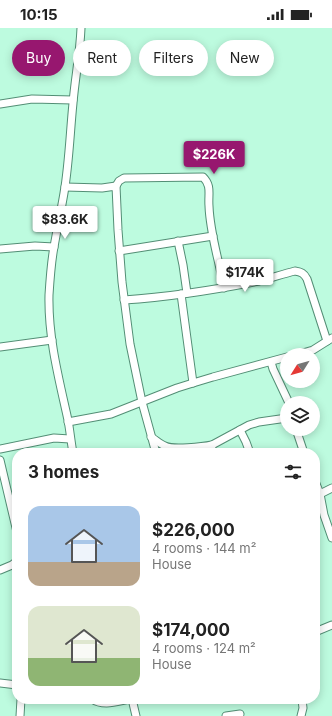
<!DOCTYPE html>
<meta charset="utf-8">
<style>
body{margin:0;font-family:Inter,sans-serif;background:#f6f6f6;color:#222;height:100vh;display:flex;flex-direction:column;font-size:15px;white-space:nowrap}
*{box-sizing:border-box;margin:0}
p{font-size:13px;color:#767676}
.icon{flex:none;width:22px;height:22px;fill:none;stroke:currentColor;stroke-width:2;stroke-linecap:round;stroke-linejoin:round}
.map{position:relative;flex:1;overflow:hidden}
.side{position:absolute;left:12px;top:420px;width:308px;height:256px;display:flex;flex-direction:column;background:#fff;border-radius:16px;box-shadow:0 2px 10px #0003}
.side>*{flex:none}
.top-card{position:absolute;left:12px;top:12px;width:308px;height:36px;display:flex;gap:8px}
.needle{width:26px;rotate:233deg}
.buttons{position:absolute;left:280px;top:320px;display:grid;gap:8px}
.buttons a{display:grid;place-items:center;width:40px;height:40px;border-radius:50%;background:#fff;box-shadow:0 2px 10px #0003;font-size:20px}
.price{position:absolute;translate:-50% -34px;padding:0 9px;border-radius:4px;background:#fff;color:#222;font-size:13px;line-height:26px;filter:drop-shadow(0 1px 2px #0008)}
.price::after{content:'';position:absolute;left:50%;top:24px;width:12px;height:9px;margin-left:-6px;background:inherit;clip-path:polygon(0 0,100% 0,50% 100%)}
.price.active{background:#97176f;color:#fff}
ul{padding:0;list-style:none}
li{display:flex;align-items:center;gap:12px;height:100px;padding:0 16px}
li span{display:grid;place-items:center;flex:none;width:112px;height:80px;border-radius:12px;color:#555}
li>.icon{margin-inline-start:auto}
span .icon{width:48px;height:48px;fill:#fffc;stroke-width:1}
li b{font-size:17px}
h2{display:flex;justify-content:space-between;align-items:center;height:48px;padding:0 16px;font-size:17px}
.pill{padding:0 14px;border-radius:18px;background:#fff;box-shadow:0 2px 10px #0003;font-size:14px;line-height:36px}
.pill.active{background:#97176f;color:#fff}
.status{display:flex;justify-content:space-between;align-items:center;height:28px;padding:0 20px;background:#fff;direction:ltr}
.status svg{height:11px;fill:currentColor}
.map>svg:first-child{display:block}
</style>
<div class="status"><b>10:15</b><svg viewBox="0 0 49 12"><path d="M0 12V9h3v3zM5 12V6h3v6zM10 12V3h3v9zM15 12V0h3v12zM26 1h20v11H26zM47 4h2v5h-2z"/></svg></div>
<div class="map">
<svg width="332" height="688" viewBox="0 0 332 688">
<rect width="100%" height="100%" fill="#bdfbdf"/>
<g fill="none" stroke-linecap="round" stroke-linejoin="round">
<!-- minor casing -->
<g stroke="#538e75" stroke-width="9">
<g id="minor">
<polyline points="0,76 32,71 73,72"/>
<path d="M116,158L119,153L124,150L203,149C212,158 208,166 209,178C210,206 219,232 224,260"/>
<polyline points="65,159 102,160 116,158 118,202 122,254 130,316 142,374 156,425"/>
<polyline points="178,213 183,237 187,265"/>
<polyline points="0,221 35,218 54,219"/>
<polyline points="119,223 213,208"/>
<polyline points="181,266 193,355"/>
<path d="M124,272C169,269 214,262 259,253C271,250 283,246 295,243C301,244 304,245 307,251L327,313"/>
<polyline points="0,319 52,312"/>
<polyline points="296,327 313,322 332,310"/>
<polyline points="271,334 273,341 289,375"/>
<polyline points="68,394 111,386 177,360 193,355 213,349 287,329"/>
<polyline points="296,401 304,425"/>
<polyline points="240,402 246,414 250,425"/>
<path d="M151,409C156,412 160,416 165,418C172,422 203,419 212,417L249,397L259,394L287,390"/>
<polyline points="0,421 54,410 70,411"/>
<path d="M73,425C71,414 70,403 68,392C59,351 48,310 49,267C50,251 51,235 54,219C57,201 61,183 64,165C69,136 70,105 73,75C75,50 80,26 81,0"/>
<polyline points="211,425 212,417"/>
<polyline points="0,432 17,504"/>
<polyline points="315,453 320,466 324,487 332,510"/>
<polyline points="320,466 332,460"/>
<polyline points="0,542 12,537 17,533"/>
<polyline points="315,604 332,597"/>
<polyline points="0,655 17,657"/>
<path d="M92,671C104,679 118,673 131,671"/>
<polyline points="132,671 136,688"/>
<polyline points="20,688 21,671"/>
<polyline points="226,688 240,686"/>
<polyline points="301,688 303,680 302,671"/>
</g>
</g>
<!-- minor -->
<use href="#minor" stroke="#fff" stroke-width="7"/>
</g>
</svg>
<div class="buttons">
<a><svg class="needle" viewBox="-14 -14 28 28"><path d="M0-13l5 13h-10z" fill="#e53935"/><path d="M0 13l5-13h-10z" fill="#767676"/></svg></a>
<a><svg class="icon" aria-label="layers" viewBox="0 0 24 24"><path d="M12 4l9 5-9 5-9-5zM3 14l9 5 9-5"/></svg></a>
</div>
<b class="price active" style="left:214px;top:147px">$226K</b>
<b class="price" style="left:65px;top:212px">$83.6K</b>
<b class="price" style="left:245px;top:265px">$174K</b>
<div class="top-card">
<a class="pill active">Buy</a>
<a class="pill">Rent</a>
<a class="pill">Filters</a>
<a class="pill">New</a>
</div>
<section class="side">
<h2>3 homes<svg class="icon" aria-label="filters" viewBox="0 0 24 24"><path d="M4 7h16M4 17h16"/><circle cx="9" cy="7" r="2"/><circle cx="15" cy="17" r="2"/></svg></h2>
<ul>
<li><span style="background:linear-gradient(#a9c7e8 70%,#b9a48a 0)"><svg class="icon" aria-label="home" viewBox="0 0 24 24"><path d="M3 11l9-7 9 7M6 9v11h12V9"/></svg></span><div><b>$226,000</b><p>4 rooms · 144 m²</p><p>House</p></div></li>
<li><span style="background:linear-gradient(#dfe7d0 65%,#8fb573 0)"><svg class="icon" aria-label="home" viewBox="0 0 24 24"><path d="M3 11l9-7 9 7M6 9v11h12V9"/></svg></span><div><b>$174,000</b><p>4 rooms · 124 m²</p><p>House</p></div></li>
</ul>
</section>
</div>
